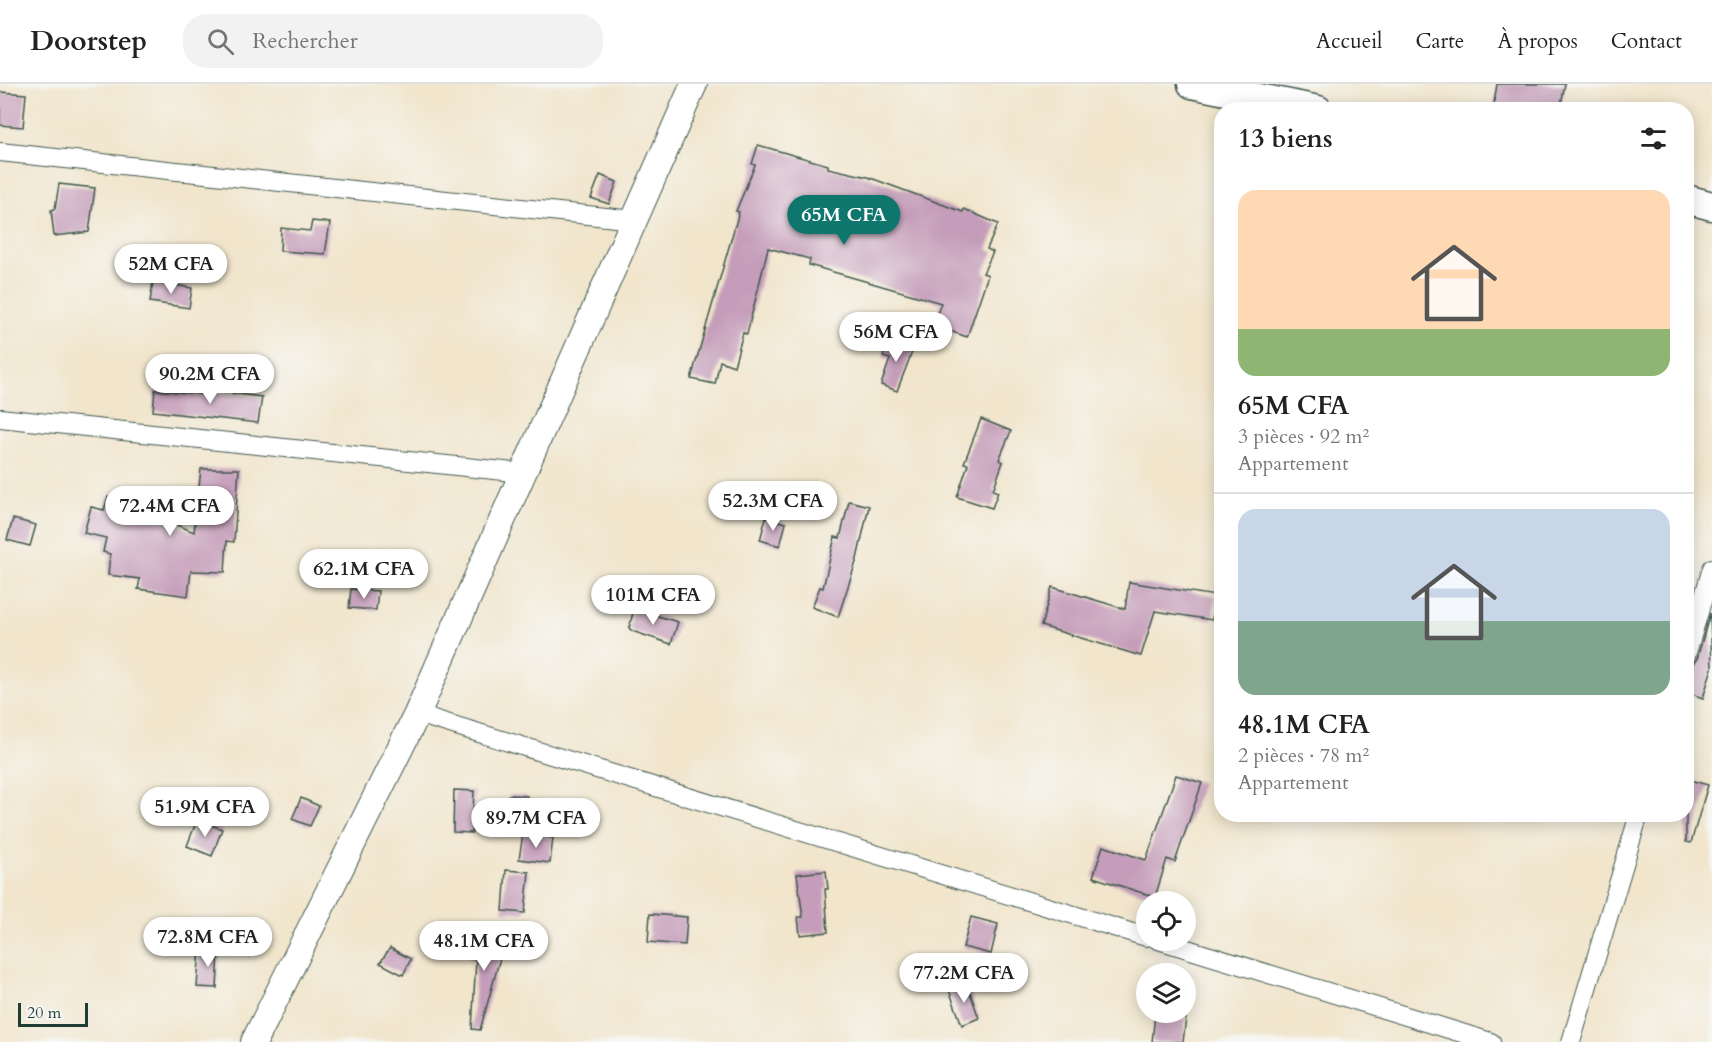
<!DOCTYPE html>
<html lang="fr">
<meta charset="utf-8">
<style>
body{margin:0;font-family:Cardo,serif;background:#f2f2f2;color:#222;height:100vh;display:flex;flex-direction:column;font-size:22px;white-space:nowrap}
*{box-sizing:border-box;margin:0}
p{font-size:20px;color:#767676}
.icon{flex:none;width:33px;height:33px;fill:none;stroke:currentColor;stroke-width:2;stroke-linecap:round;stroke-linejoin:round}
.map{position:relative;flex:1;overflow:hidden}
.drawer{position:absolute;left:1214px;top:18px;width:480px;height:720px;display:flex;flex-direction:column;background:#fff;border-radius:24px;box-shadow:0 3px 15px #0003}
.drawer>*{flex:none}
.fabs{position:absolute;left:1136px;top:807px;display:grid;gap:12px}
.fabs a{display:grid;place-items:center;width:60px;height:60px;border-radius:50%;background:#fff;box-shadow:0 3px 15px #0003;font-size:30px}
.scale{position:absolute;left:18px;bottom:15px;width:70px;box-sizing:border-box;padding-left:6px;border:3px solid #1f3d34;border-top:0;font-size:16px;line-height:21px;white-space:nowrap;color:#1f3d34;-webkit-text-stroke:4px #f6f6f2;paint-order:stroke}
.price{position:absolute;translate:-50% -51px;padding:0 14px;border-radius:21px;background:#fff;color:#222;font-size:20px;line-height:39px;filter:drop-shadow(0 2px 3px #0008)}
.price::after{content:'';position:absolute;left:50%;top:36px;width:18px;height:14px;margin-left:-9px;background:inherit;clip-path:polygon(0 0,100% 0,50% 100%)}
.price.current{background:#0f766e;color:#fff}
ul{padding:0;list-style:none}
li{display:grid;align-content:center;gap:12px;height:318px;padding:0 24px}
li+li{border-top:2px solid #e0e0e0}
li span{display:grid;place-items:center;height:186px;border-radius:18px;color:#555}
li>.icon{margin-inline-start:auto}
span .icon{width:108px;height:108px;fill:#fffc;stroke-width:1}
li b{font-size:26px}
h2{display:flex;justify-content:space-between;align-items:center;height:72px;padding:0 24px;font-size:26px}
header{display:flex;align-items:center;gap:36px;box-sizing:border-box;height:84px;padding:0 30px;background:#fff;border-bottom:2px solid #e0e0e0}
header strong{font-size:28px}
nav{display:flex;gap:33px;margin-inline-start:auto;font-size:21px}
.search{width:420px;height:54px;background:#f2f2f2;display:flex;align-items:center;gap:15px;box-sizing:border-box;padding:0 21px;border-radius:24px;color:#767676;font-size:22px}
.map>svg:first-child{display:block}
</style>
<header>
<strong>Doorstep</strong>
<div class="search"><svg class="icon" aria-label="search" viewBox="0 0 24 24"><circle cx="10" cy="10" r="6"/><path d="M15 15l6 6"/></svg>Rechercher</div>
<nav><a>Accueil</a><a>Carte</a><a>À propos</a><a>Contact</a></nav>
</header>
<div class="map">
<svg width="1712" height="958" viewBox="0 0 1712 958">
<rect width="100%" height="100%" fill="#f6f6f2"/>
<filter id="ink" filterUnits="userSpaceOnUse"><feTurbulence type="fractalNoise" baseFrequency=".0167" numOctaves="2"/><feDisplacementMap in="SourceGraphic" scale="12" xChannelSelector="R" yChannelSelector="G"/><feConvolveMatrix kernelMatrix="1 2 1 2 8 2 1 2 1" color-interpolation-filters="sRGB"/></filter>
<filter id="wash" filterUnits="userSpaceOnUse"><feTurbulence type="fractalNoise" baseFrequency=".008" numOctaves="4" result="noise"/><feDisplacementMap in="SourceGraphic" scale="24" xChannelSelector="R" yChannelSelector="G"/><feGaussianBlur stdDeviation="1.35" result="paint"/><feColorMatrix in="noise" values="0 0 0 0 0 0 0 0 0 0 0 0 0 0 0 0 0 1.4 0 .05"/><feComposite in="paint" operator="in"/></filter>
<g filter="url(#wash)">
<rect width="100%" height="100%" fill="#f1e5cc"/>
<g id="blocks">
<!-- building -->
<g fill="#c59dba">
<polygon points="1497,0 1565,0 1560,26 1493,26"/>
<polygon points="0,8 26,10 23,43 0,41"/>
<polygon points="758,61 828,81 828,84 868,93 963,128 964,125 998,140 987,165 993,168 983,189 988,191 967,253 933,241 941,219 809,181 810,175 768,164 747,250 743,249 734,282 720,277 715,300 691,295 739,128 736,127 755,81 752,80"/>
<polygon points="600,91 617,98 609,120 591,114"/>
<polygon points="59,100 95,104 89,148 54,152 51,126 55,125"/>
<polygon points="312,137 330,139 325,170 280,167 281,144 310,147"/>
<polygon points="153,197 192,204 189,224 150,218"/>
<polygon points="889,255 914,263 897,307 881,301 890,275 883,273"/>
<polygon points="155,306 210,311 211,307 262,313 258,339 153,327"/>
<polygon points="981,335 1011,347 999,376 1003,378 993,406 998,408 992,424 957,413 968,380 964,379"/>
<polygon points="201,385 239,385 234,458 227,457 225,488 191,487 188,512 138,505 140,495 108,491 110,470 103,468 106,454 84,449 91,423 104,426 108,413 194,448"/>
<polygon points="849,417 869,422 857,475 838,533 812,523 820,503 823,504 835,453 840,454"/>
<polygon points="766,434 786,439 780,462 760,456"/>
<polygon points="13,435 36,441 30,462 7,456"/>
<polygon points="1129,498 1216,512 1212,536 1155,527 1141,572 1041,542 1052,503 1125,525"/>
<polygon points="351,505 378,507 376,526 349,524"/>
<polygon points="634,525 678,538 671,560 632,547 629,544"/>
<polygon points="1710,529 1712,584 1703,614 1686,608 1686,598 1691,582 1697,575"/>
<polygon points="1176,691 1202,699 1175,778 1167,775 1155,813 1093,793 1103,762 1146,776"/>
<polygon points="1686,695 1708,701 1691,759 1686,758"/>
<polygon points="454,706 474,707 472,749 453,748"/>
<polygon points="509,711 527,712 524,747 506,745"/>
<polygon points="301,714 319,722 310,742 292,735"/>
<polygon points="197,736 222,745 212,772 187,762"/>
<polygon points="523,750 553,754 550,779 519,775"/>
<polygon points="506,786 529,788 525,829 503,827"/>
<polygon points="826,787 828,805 825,805 828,848 800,851 798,833 803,833 797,790"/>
<polygon points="650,830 687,833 685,861 648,858"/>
<polygon points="971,833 998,840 991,870 963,863"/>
<polygon points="476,848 505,856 480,946 472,945 476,875 468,873"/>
<polygon points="200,864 219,866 217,904 197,903"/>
<polygon points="390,864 411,875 403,891 380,879"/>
<polygon points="967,900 979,934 962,941 949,906"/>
<polygon points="1155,930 1186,934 1183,958 1152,958"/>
</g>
</g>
</g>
<g filter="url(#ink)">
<use href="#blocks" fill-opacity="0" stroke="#3e564b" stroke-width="1.5"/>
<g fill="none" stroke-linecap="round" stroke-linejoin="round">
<!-- minor casing -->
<g stroke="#3e564b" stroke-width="20">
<g id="minor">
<polyline points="0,68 634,136"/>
<polyline points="0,334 523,389"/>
<polyline points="1686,572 1712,484"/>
<polyline points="417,630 1146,853"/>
<polyline points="1158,856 1491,958"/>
<polyline points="1571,958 1639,730"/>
</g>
</g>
<!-- secondary casing -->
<g stroke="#3e564b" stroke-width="28">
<polyline id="secondary" points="254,958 417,630 694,0"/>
</g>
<!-- primary casing -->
<g stroke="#3e564b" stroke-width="31">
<g id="primary">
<polyline points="1192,0 1318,26"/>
<polyline points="1686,115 1712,122"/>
</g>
</g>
<!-- minor -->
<use href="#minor" stroke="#fff" stroke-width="18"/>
<!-- secondary -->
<use href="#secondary" stroke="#fff" stroke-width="26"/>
<!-- primary -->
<use href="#primary" stroke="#fff" stroke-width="28"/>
</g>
</g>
</svg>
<div class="fabs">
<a><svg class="icon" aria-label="locate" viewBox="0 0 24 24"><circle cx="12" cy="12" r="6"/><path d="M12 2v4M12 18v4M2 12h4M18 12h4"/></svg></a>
<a><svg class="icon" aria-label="layers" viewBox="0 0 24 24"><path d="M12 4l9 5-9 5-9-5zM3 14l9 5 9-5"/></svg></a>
</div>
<div class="scale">20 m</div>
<b class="price current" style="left:844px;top:162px">65M CFA</b>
<b class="price" style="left:171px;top:211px">52M CFA</b>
<b class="price" style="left:896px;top:279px">56M CFA</b>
<b class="price" style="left:210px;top:321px">90.2M CFA</b>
<b class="price" style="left:773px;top:448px">52.3M CFA</b>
<b class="price" style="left:170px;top:453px">72.4M CFA</b>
<b class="price" style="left:364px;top:516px">62.1M CFA</b>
<b class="price" style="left:653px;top:542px">101M CFA</b>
<b class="price" style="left:205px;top:754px">51.9M CFA</b>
<b class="price" style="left:536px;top:765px">89.7M CFA</b>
<b class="price" style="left:208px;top:884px">72.8M CFA</b>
<b class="price" style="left:484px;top:888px">48.1M CFA</b>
<b class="price" style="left:964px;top:920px">77.2M CFA</b>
<section class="drawer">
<h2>13 biens<svg class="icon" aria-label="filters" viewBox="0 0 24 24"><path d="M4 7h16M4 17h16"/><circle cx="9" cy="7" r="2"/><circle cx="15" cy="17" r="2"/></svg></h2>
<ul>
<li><span style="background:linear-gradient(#ffd9b3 75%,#8fb573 0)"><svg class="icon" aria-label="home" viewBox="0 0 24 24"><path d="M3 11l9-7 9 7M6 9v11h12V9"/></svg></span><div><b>65M CFA</b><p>3 pièces · 92 m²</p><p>Appartement</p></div></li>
<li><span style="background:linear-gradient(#c9d6e8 60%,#7fa58c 0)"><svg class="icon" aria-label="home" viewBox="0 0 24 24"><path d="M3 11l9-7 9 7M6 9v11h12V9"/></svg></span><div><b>48.1M CFA</b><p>2 pièces · 78 m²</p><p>Appartement</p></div></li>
</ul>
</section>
</div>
